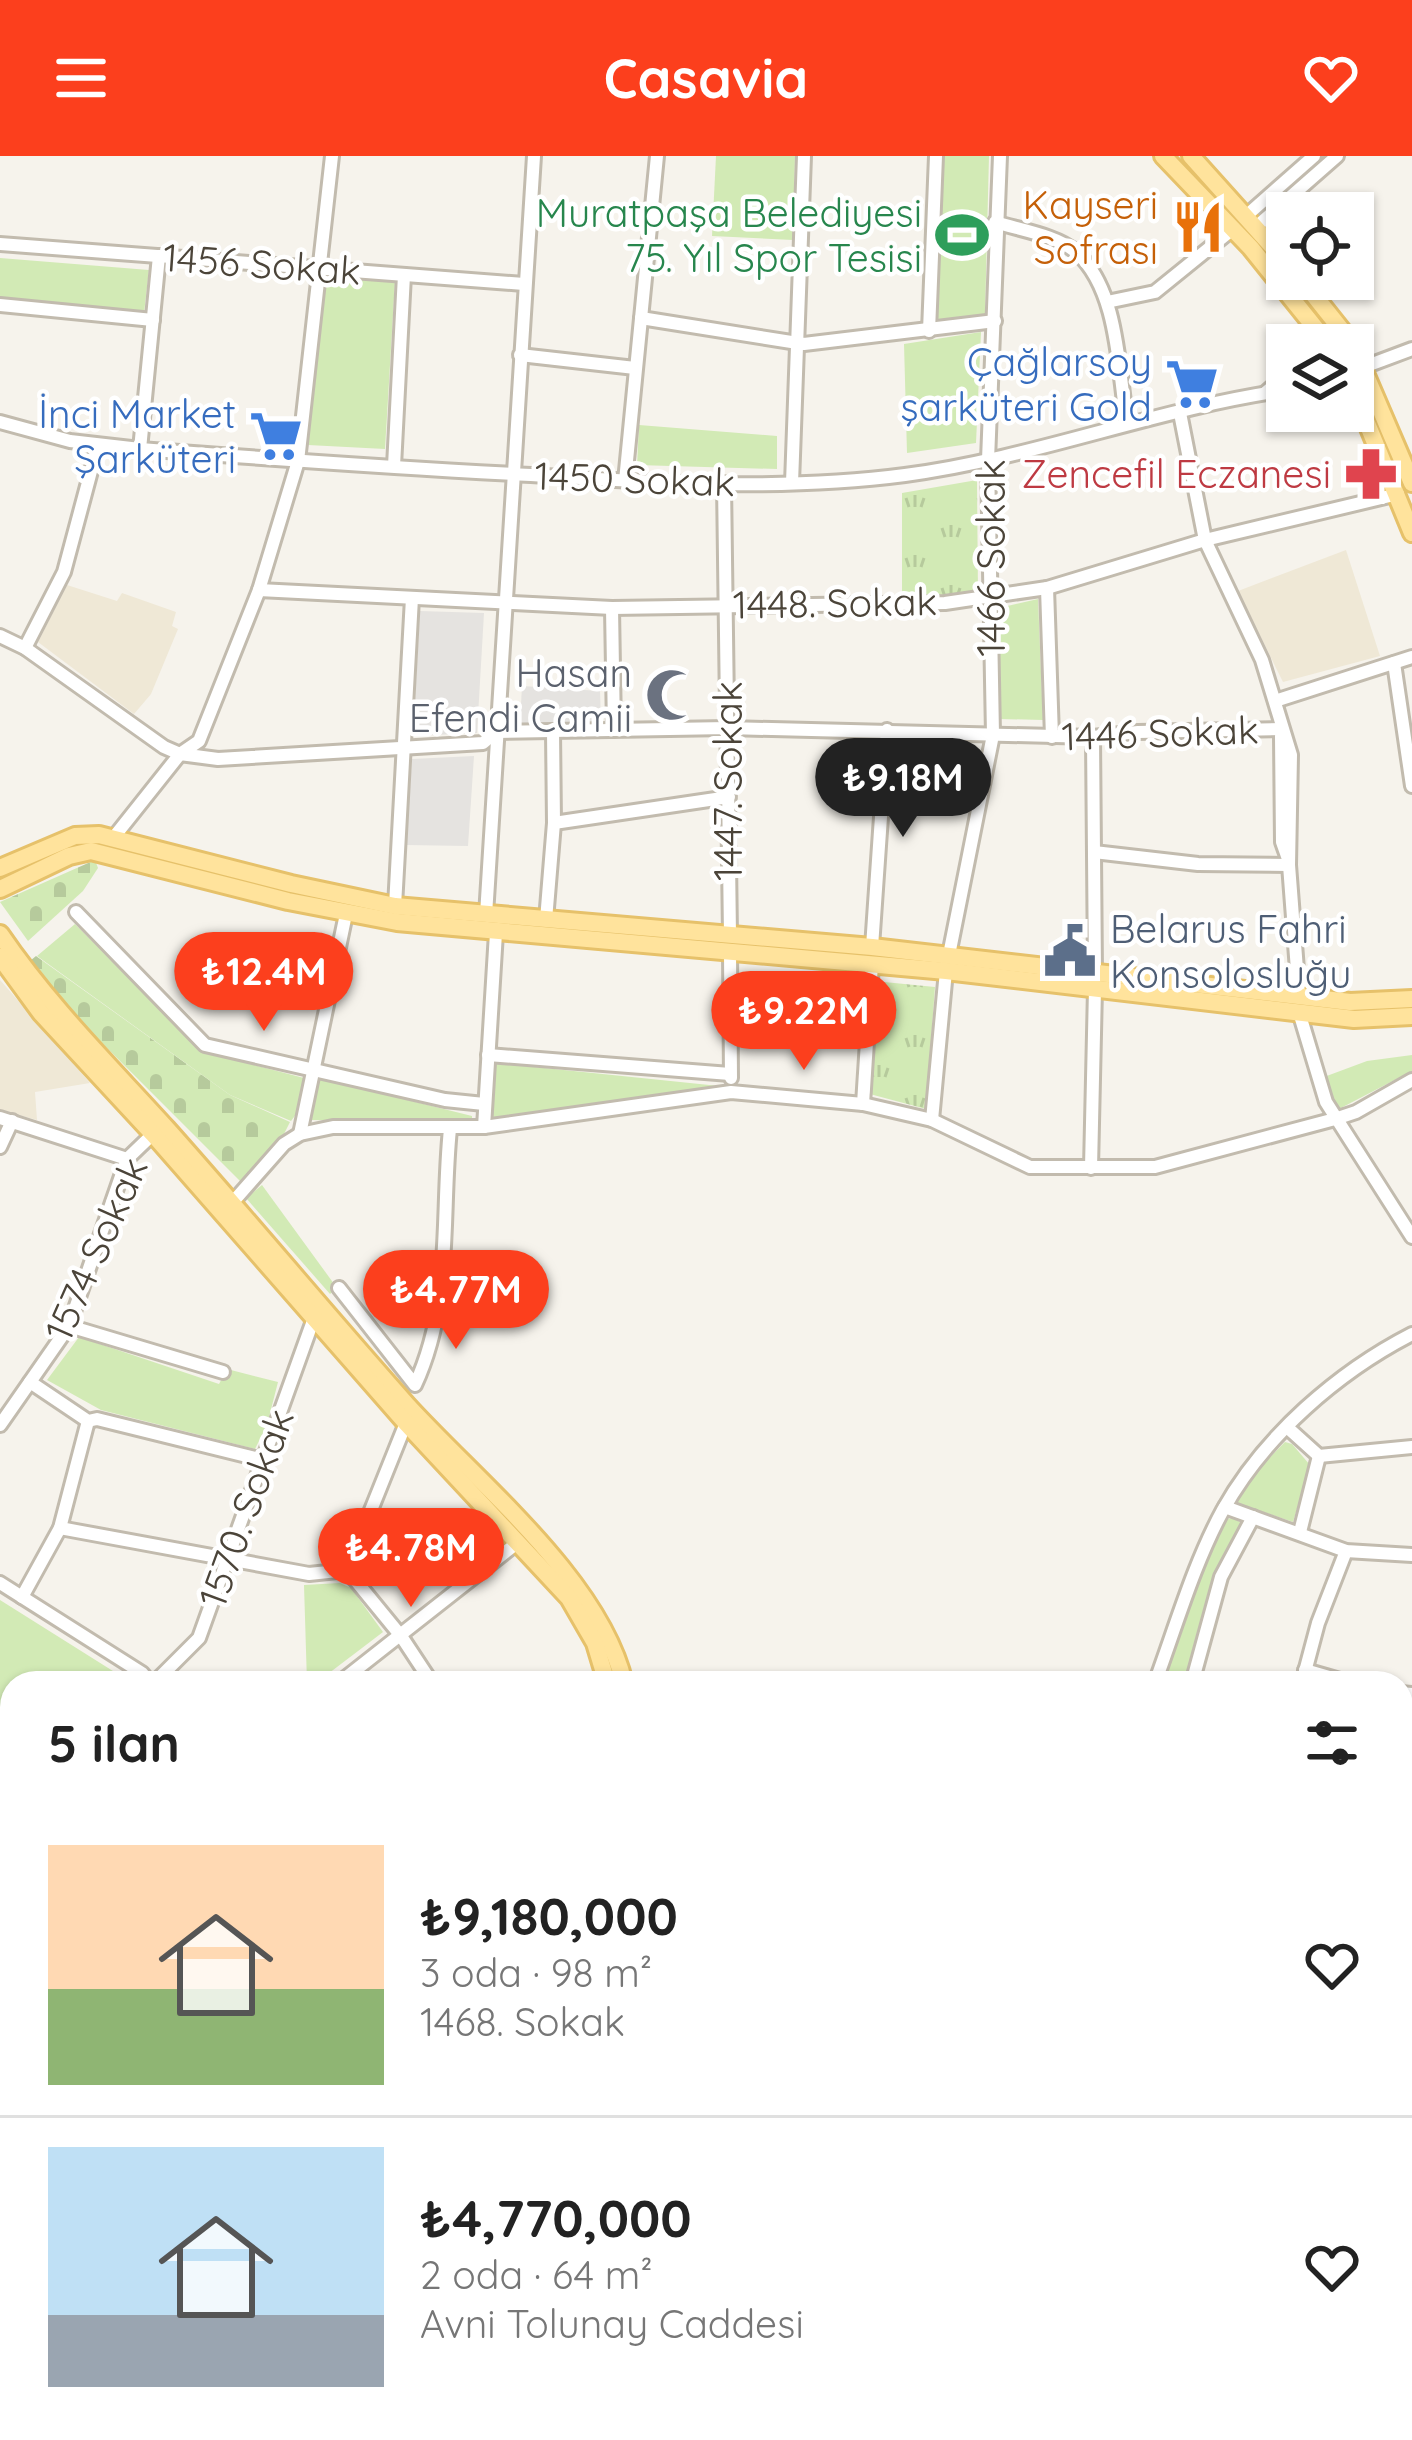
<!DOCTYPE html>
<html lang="tr">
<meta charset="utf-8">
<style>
body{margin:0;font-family:Quicksand,sans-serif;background:#f2f2f2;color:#222;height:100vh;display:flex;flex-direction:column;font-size:45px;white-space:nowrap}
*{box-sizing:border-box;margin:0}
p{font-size:39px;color:#767676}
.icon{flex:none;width:66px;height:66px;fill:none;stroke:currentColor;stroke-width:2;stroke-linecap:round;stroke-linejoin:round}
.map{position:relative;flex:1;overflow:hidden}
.panel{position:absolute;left:0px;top:1515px;width:1413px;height:771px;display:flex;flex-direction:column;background:#fff;border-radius:36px 36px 0 0;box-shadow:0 3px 9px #0004}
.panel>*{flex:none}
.tools{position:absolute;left:1266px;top:36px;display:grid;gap:24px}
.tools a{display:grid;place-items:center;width:108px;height:108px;border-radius:0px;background:#fff;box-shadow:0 3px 9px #0004;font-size:60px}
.price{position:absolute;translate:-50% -102px;padding:0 27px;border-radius:42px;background:#fc3f1d;color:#fff;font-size:39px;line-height:78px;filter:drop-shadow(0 3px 6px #0008)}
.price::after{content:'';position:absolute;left:50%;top:72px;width:36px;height:27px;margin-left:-18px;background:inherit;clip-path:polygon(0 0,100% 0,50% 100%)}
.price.on{background:#222;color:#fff}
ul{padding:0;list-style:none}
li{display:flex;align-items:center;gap:36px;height:300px;padding:0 48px}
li+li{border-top:3px solid #e0e0e0}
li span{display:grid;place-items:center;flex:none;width:336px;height:240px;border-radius:0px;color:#555}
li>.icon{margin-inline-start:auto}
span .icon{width:144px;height:144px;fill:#fffc;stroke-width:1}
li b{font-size:51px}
h2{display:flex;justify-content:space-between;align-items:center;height:144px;padding:0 48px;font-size:51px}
header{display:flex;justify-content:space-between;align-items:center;height:156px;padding:0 48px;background:#fc3f1d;color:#fff;font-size:54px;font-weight:800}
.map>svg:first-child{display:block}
</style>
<header><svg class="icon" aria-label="menu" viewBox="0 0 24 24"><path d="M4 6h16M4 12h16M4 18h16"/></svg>Casavia<svg class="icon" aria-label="heart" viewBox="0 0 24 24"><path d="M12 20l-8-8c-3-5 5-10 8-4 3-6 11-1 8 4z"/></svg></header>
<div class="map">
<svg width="1412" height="2284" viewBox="0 0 1412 2284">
<defs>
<pattern id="grass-tufts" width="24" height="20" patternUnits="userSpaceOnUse" patternTransform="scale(3)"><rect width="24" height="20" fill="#d2eab5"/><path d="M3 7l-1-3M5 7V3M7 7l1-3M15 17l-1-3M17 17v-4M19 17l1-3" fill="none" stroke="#b6ca9c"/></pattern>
<pattern id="cemetery-stones" width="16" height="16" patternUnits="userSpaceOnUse" patternTransform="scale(3)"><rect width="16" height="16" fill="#d2eab5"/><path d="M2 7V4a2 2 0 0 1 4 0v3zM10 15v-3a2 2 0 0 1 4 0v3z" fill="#b6ca9c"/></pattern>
</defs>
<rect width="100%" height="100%" fill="#f6f3ec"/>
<!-- education -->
<g fill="#efe8d6">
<polygon points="1346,394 1380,500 1283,526 1238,435"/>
<polygon points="67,429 117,445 122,437 176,456 172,470 178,473 151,538 134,558 38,486"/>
<polygon points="0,824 90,927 35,936 37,964 0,954"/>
</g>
<!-- grass -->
<g fill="url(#grass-tufts)">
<polygon points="977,324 978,439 902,442 902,337"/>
<polygon points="874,825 935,831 926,953 866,937"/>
</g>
<!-- cemetery -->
<g fill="url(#cemetery-stones)">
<polygon points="95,704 98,712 83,735 28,785 0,746"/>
<polygon points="36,800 230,939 290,966 277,992 241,1026 59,844 30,805"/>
<polygon points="0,2061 12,2061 12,2201 0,2178"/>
</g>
<!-- park -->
<g fill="#d2eab5">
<polygon points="716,0 795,0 793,84 712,80"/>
<polygon points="939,0 989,0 985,159 936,166"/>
<polygon points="0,102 149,114 144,157 0,145"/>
<polygon points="335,120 395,125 385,293 308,289 326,125"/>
<polygon points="981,176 976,287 907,297 904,188"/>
<polygon points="639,269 777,280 777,313 637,309"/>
<polygon points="1038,443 1043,564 1000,563 999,452"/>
<polygon points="75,768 200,895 304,922 300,953 291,965 230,939 37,800"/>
<polygon points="1412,899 1412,915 1337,954 1324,921 1367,905"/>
<polygon points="495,907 719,930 491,965"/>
<polygon points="319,922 472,960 472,967 311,964"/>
<polygon points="262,1029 337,1132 330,1138 246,1042"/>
<polygon points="79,1181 219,1228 227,1213 278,1226 267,1269 255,1293 101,1254 47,1224"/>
<polygon points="1285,1286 1292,1288 1310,1309 1293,1366 1233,1346 1237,1335"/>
<path d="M1234,1362L1241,1367C1213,1418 1198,1470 1184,1527H1162L1214,1374L1223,1363Z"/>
<polygon points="340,1427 351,1432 383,1476 316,1527 307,1527 304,1429"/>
<polygon points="0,1444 132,1527 12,1527 12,1623 0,1622"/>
</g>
<!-- parking -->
<g fill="#e5e3e0">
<polygon points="420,455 484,457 477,577 413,580"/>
<polygon points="522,530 600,535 601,567 520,567"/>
<polygon points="474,600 468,690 406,689 412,603"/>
</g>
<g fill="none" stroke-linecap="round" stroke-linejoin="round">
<!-- minor casing -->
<g stroke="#c2bbae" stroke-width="18">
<g id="minor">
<polyline points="1246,60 1314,0"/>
<path d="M995,66C1020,74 1056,79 1076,96C1119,134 1118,214 1127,267"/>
<polyline points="1256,71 1337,0"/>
<polyline points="0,88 524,128"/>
<polyline points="1107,146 1155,136 1234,72"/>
<polyline points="0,149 153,164"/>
<polyline points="641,162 804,188 995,165"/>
<polyline points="929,175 936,0"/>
<polyline points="520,199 635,212"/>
<polyline points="1364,211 1412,193"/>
<polyline points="1265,237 1287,218"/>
<polyline points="1180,257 1205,384 1262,504 1291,599 1289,709 1299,840"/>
<path d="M0,266L70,285L140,293C271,303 401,312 531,319C655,327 782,335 905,319C1034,302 1158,252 1287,234"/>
<polyline points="140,293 159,100"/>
<polyline points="394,310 404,119"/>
<polyline points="625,325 657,0"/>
<polyline points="724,327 730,779"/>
<polyline points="792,327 804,0"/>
<polyline points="1047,432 1052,581"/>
<polyline points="259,434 612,452 945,447 1047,432 1205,384 1398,338"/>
<polyline points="612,452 614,574"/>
<polyline points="0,480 25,492 164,591 180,598 218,603 483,587 496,576 728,572 1093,581 1138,576 1282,573"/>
<polyline points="25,492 64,416 98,289"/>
<polyline points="1394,507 1412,630"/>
<polyline points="1275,545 1412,501"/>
<polyline points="1281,580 1282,686 1288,703"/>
<polyline points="1093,581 1095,816"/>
<polyline points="554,667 729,641"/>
<polyline points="114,681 180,598 199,585 259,434 298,305 332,0"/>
<polyline points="1094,696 1198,708 1289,709"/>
<polyline points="395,750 412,442"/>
<polyline points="76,756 205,889 445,944 484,948"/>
<polyline points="486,759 534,0"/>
<polyline points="546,764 554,667 553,575"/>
<polyline points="872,791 887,574"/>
<polyline points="730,797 731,922"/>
<polyline points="949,799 993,579 988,304 1000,0"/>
<polyline points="1299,856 1326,946 1412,1081"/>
<polyline points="488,899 730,918"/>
<polyline points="863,948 872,808"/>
<polyline points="0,962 127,1003"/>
<polyline points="932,964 946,815"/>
<polyline points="484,971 496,777"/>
<polyline points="300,978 346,758"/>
<polyline points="0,991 12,965"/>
<polyline points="1091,1012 1095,833"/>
<polyline points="232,1047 284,988 300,978 333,971 484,971 731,936 863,948 932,964 1030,1011 1155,1011 1335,963 1356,956 1412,924"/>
<path d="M339,1132L415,1229C453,1147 441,1061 450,973"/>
<polyline points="69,1170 223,1216"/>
<polyline points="30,1226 88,1265 97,1263 263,1304"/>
<polyline points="0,1269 69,1170 127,1003 153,978"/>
<polyline points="1288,1272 1319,1300 1412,1291"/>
<polyline points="1225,1351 1346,1395 1412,1399"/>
<polyline points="60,1372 309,1418 347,1414"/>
<polyline points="1300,1376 1319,1300"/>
<polyline points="347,1414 406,1267"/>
<polyline points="347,1414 401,1480 432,1527"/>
<polyline points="0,1427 142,1517 150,1527"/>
<polyline points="22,1441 60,1372 88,1265"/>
<polyline points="1305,1514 1350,1527"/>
<polyline points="154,1527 199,1482 314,1162"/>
<polyline points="339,1527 517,1387"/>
<path d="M1155,1527C1176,1470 1194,1407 1223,1354C1264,1280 1338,1216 1412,1178"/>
<polyline points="1192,1527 1221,1421 1253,1361"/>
<polyline points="1302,1527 1318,1467 1346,1395"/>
<polyline points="1401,1537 1412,1538"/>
<polyline points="1401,1611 1412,1612"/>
<polyline points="0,1635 12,1636"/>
<polyline points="0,1798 12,1798"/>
<polyline points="1401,1823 1412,1789"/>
<polyline points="1401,2023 1412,2029"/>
<polyline points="0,2055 12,2055"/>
<polyline points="0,2205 12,2225"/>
<polyline points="39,2274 44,2284"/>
<polyline points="152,2274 154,2284"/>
<polyline points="354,2274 355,2284"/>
<polyline points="505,2274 509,2284"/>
<polyline points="665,2274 719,2284"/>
<polyline points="953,2274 960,2284"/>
<polyline points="1099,2274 1100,2284"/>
<polyline points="1158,2274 1160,2284"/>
<polyline points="537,2284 560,2274"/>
<polyline points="782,2284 785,2274"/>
<polyline points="1267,2284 1274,2274"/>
</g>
</g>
<!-- major casing -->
<g stroke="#e6c16a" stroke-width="22">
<g id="major">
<polyline points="1163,0 1251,92 1329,189"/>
<polyline points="1191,0 1287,107"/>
<polyline points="1301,123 1352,187 1412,327"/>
<polyline points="1353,233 1412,377"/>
<polyline points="0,712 75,680 99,679 291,728 395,750 872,791 1350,846 1412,843"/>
<polyline points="0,733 69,700 91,695 288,745 397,766 946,815 1354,863 1412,860"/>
<path d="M0,778C49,850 109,909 167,973C248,1064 326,1158 407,1249C478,1327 600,1424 624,1527"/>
<polyline points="0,801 41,857 153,978 406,1267 569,1442 595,1487 607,1527"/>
<polyline points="0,1916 12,1916"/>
<polyline points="0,1933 12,1933"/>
<polyline points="1401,2228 1412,2233"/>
<polyline points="1401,2251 1409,2283"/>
</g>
</g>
<!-- minor -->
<use href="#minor" stroke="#fff" stroke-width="12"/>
<!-- major -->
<use href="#major" stroke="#ffe39c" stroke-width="16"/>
</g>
<!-- icons -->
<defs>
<g id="restaurant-bare" transform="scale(4.14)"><path d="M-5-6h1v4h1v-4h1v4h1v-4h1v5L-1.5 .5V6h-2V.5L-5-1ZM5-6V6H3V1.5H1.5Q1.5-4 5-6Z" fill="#e8710a" stroke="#fff" stroke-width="2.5" paint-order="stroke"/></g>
<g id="stadium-bare" transform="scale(4.14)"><path d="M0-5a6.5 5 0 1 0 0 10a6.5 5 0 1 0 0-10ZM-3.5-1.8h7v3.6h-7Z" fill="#2e9e5b" stroke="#fff" stroke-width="2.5" paint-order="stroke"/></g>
<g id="supermarket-bare" transform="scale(4.14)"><path d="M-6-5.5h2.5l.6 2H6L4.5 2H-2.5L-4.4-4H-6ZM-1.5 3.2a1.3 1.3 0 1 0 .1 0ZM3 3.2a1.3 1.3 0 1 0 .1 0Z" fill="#3f7fe0" stroke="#fff" stroke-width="2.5" paint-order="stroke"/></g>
<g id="pharmacy-bare" transform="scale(4.14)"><path d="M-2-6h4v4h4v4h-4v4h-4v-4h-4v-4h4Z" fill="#e0444e" stroke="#fff" stroke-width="2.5" paint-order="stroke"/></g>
<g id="mosque-bare" transform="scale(4.14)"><path d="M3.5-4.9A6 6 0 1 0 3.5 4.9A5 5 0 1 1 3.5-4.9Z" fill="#6b7280" stroke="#fff" stroke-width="2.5" paint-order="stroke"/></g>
<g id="civic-bare" transform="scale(4.14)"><path d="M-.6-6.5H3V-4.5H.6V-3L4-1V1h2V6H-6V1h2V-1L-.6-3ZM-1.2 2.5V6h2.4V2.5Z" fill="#5c6f8a" stroke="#fff" stroke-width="2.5" paint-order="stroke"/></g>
</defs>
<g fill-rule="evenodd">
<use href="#restaurant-bare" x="1198" y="71"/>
<use href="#stadium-bare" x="962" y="79"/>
<use href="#supermarket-bare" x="1192" y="228"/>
<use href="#supermarket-bare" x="276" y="280"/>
<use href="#pharmacy-bare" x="1371" y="318"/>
<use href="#mosque-bare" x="672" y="539"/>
<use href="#civic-bare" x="1070" y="795"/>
</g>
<g text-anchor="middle" stroke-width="9" stroke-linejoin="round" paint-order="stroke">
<!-- food labels -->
<g font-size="39" fill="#c56008" stroke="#fff" text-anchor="end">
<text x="1158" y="63">Kayseri<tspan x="1158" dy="45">Sofrası</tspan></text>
</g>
<!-- leisure labels -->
<g font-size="39" fill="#27864d" stroke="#fff" text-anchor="end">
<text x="922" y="71">Muratpaşa Belediyesi<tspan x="922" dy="45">75. Yıl Spor Tesisi</tspan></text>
</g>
<!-- street labels -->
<g font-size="39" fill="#4b4439" stroke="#fff">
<text transform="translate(262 108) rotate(4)" y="14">1456 Sokak</text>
<text transform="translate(635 323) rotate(2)" y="14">1450 Sokak</text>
<text transform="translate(991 402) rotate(-90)" y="14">1466 Sokak</text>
<text transform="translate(835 447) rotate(-1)" y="14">1448. Sokak</text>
<text transform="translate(1160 577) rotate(-2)" y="14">1446 Sokak</text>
<text transform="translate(728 625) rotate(-90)" y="14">1447. Sokak</text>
<text transform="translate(96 1093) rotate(-66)" y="14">1574 Sokak</text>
<text transform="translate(246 1352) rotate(-70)" y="14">1570. Sokak</text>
</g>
<!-- shop labels -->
<g font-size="39" fill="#366cbe" stroke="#fff" text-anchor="end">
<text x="1152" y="220">Çağlarsoy<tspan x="1152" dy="45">şarküteri Gold</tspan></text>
<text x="236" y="272">İnci Market<tspan x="236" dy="45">Şarküteri</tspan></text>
</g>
<!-- health labels -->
<g font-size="39" fill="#be3a42" stroke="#fff" text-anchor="end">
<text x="1331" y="332">Zencefil Eczanesi</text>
</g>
<!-- worship labels -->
<g font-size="39" fill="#5b616d" stroke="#fff" text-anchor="end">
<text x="632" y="531">Hasan<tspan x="632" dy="45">Efendi Camii</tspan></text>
</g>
<!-- service labels -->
<g font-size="39" fill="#4e5e75" stroke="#fff" text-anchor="start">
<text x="1110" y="787">Belarus Fahri<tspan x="1110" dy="45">Konsolosluğu</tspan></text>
</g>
</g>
</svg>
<div class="tools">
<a><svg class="icon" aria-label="locate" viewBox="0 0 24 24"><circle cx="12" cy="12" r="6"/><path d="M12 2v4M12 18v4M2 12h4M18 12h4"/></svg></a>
<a><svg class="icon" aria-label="layers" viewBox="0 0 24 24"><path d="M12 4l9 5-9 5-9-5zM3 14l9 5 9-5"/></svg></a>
</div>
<b class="price on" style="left:903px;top:684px">₺9.18M</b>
<b class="price" style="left:264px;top:878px">₺12.4M</b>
<b class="price" style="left:804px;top:917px">₺9.22M</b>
<b class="price" style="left:456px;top:1196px">₺4.77M</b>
<b class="price" style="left:411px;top:1454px">₺4.78M</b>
<section class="panel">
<h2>5 ilan<svg class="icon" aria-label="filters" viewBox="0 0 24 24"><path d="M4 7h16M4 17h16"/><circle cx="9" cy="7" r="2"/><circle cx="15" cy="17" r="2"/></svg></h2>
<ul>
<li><span style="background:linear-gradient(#ffd9b3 60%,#8fb573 0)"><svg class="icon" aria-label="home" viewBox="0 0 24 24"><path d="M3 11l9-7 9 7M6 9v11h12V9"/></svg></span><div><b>₺9,180,000</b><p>3 oda · 98 m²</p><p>1468. Sokak</p></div><svg class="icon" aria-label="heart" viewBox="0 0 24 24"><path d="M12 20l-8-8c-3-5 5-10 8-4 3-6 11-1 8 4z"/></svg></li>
<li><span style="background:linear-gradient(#bfe0f5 70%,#9aa5b1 0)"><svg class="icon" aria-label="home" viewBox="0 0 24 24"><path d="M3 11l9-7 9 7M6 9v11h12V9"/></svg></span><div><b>₺4,770,000</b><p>2 oda · 64 m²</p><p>Avni Tolunay Caddesi</p></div><svg class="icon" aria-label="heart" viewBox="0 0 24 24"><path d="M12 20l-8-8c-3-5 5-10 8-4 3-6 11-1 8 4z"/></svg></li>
</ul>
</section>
</div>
